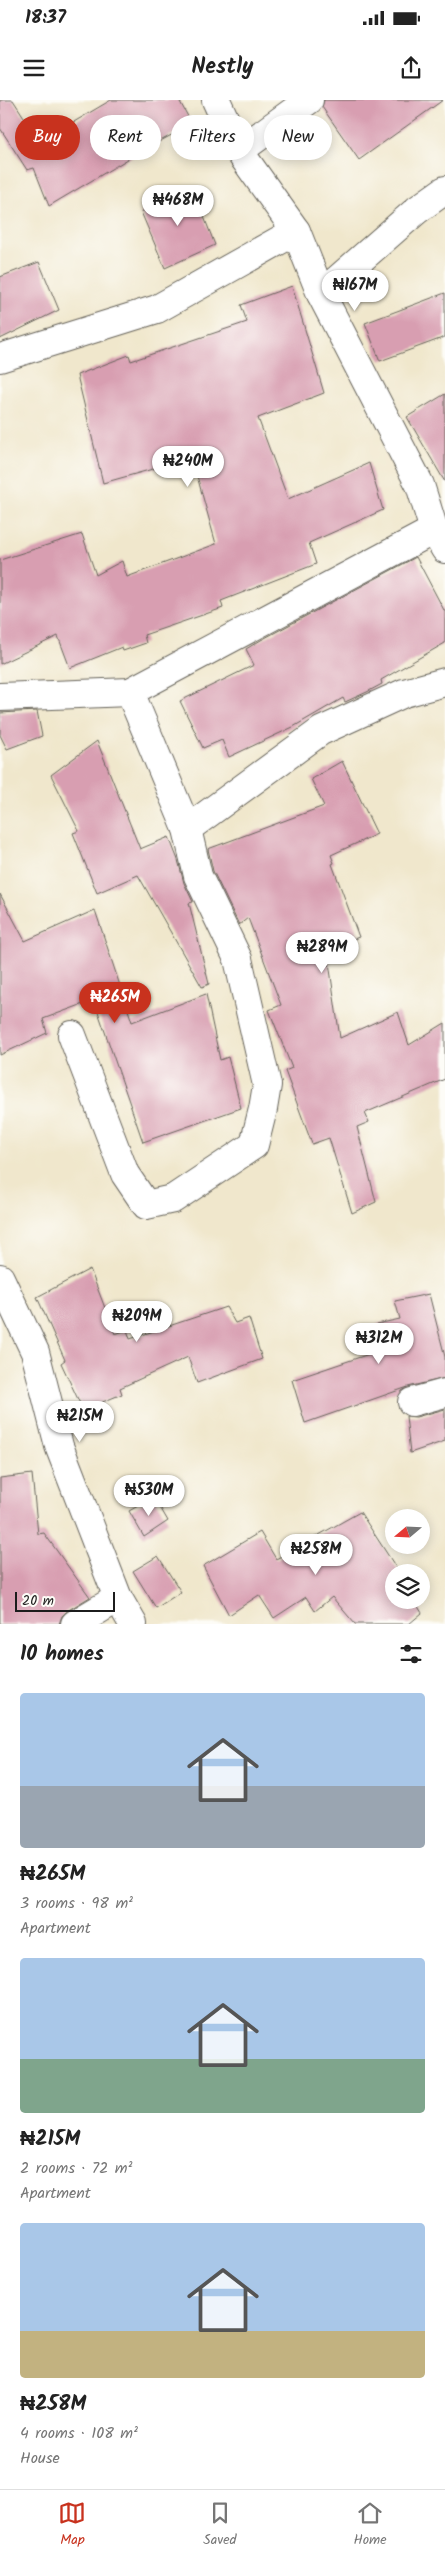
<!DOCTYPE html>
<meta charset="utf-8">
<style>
body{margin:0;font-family:Kalam,sans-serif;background:#f6f6f6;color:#222;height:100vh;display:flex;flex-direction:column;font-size:19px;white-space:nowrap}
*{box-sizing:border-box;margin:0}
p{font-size:16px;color:#767676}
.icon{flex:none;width:28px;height:28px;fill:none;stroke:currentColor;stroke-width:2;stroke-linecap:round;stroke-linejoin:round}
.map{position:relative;height:1524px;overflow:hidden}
.sheet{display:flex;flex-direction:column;background:#fff;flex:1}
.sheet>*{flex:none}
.hud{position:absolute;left:15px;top:15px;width:415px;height:45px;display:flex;gap:10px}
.needle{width:32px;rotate:251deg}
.buttons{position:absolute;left:385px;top:1409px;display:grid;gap:10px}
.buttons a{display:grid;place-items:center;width:45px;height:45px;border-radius:50%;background:#fff;box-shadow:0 2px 12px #0003;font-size:25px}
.scale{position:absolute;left:15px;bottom:12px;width:100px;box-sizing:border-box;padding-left:5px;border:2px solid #1c1c1c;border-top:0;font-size:14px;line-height:18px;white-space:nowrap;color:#1c1c1c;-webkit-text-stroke:4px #fdfcf7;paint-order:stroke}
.price{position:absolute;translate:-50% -42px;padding:0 11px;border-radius:18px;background:#fff;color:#222;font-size:16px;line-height:32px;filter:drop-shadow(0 1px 2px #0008)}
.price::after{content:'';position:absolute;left:50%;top:30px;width:15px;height:11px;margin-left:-8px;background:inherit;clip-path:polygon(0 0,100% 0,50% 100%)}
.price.active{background:#c8321e;color:#fff}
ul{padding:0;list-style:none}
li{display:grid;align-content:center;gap:10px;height:265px;padding:0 20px}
li span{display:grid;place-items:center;height:155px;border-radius:5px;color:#555}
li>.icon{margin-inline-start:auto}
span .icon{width:90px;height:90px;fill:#fffc;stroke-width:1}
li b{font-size:21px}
h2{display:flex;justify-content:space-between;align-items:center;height:60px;padding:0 20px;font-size:21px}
.tag{padding:0 18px;border-radius:22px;background:#fff;box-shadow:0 2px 12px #0003;font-size:18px;line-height:45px}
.tag.active{background:#c8321e;color:#fff}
.status{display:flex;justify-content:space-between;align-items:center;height:35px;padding:0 25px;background:#fff;direction:ltr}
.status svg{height:14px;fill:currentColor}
header{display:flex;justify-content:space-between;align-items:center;height:65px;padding:0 20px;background:#fff;font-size:22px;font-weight:700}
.menu{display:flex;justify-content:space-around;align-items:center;height:70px;border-top:1px solid #e0e0e0;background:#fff;font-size:14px;color:#767676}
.menu a{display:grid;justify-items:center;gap:2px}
.menu .active{color:#c8321e}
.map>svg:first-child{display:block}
</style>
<div class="status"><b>18:37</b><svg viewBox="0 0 49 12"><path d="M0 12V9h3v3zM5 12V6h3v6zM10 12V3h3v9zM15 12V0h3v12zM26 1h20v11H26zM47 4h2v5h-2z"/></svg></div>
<header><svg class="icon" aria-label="menu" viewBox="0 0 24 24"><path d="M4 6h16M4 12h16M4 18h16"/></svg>Nestly<svg class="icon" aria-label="share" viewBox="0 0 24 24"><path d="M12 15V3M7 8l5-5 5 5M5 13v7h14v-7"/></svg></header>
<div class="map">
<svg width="445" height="1524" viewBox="0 0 445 1524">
<rect width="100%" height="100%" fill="#fdfcf7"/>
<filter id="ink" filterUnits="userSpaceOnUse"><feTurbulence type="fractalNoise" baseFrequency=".02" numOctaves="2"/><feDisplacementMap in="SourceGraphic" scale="10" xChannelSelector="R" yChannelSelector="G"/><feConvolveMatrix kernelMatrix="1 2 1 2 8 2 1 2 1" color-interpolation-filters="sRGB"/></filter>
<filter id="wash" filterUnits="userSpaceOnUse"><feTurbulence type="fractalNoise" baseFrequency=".0096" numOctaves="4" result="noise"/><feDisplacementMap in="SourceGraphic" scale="20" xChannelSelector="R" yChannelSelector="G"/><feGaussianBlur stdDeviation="1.12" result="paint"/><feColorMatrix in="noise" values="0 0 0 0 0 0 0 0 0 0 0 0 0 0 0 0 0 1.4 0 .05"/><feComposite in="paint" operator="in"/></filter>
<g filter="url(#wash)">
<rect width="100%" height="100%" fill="#f0e7cc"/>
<g id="blocks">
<!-- building -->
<g fill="#d89eb1">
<polygon points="0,0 13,0 40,42 111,0 179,0 192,24 138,53 49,106 34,68 27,70 0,28"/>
<polygon points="324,0 443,0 359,60 322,7"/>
<polygon points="192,86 215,145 165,168 141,112"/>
<polygon points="39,162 59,210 0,239 0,177"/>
<polygon points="292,186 324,293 258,318 288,399 369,363 383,410 309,443 316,464 221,501 223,508 144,535 146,543 123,551 122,547 70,568 58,536 0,564 0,460 82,434 96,475 122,461 127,477 216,444 192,358 103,383 77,275 129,255 131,261 247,222 241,205"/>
<polygon points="445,193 445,237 380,261 365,223"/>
<polygon points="445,294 445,382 407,317"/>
<polygon points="416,457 445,512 445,543 381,580 382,584 367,592 345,602 343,598 293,627 229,657 222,640 203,648 180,601 254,565 246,549 261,540"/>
<polygon points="37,611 42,636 7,649 0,635 0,613"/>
<polygon points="97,641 140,749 169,737 178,760 184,783 193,802 189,803 209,884 202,887 138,775 97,793 73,733 79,731 51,675"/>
<polygon points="342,661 377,734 331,755 334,763 332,764 359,837 327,849 340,938 398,912 409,945 445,923 445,979 365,1013 369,1022 357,1027 376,1102 352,1113 329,1038 312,1044 285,971 292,968 269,910 281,905 248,818 239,825 213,771 208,749 324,706 311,679"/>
<polygon points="0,794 25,841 95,810 132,922 206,894 220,960 228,957 241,1008 143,1042 94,900 43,919 47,933 0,955"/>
<polygon points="90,1169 115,1234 127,1230 130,1239 226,1207 235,1223 249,1218 262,1259 197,1283 188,1257 120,1288 122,1294 83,1310 61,1263 65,1260 37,1197"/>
<polygon points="429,1194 445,1257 445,1278 408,1287 305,1323 292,1280 384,1249 377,1224 400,1219 395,1201"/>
<polygon points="445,1309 445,1341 410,1353 406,1316 416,1317"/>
<polygon points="32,1374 38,1434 44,1433 90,1497 67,1511 62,1516 59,1524 0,1524 0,1378"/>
<polygon points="154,1397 168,1421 144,1437 129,1411"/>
<polygon points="360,1412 399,1472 394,1472 394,1500 414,1500 422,1513 409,1524 355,1524 332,1497 315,1511 306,1497 274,1518 259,1495 229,1515 203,1466 260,1432 276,1459"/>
<polygon points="158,1456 181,1492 156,1508 133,1471"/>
</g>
</g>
</g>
<g filter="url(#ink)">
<use href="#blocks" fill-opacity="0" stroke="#66635a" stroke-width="1"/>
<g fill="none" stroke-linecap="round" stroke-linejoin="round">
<!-- minor casing -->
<g stroke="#66635a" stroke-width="30">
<g id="minor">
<polyline points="216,0 239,51 296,131 321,194 420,385 434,430 445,449"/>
<polyline points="239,51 309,0"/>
<polyline points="321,194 417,110 445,90"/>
<polyline points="0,258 157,209 296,131"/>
<polyline points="0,597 130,592 434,430"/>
<polyline points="187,729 321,631 404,593 445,582"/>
<polyline points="72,935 125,1074 146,1105 173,1099 254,1045 263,1009 267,985 238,859 198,776 187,729 130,592"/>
<polyline points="0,1178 35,1252 59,1346 118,1498 133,1524"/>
<polyline points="412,1302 445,1293"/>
<polyline points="75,1524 118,1498"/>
</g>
</g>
<!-- minor -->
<use href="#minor" stroke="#fff" stroke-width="28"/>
</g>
</g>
</svg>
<div class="buttons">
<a><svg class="needle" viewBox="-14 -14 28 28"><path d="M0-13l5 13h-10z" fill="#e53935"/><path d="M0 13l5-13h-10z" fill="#767676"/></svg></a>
<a><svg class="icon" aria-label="layers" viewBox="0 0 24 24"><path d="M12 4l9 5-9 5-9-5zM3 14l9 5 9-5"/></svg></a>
</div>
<div class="scale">20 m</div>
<b class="price" style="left:178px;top:127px">₦468M</b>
<b class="price" style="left:355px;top:212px">₦167M</b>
<b class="price" style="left:188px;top:388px">₦240M</b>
<b class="price" style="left:322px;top:874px">₦289M</b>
<b class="price active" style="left:115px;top:924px">₦265M</b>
<b class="price" style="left:137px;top:1243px">₦209M</b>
<b class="price" style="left:379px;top:1265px">₦312M</b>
<b class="price" style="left:80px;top:1343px">₦215M</b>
<b class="price" style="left:149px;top:1417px">₦530M</b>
<b class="price" style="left:316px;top:1476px">₦258M</b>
<div class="hud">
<a class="tag active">Buy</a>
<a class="tag">Rent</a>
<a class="tag">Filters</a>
<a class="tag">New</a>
</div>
</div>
<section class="sheet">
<h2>10 homes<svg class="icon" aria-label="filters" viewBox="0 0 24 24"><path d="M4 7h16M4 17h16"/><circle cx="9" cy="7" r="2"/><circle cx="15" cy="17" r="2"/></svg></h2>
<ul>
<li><span style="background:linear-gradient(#a9c7e8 60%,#9aa5b1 0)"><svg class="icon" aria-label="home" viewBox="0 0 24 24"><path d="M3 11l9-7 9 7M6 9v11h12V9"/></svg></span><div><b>₦265M</b><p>3 rooms · 98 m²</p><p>Apartment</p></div></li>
<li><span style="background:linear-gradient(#a9c7e8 65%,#7fa58c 0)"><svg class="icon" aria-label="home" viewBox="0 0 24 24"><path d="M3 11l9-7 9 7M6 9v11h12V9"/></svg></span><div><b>₦215M</b><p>2 rooms · 72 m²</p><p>Apartment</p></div></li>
<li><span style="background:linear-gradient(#a9c7e8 70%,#c2b280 0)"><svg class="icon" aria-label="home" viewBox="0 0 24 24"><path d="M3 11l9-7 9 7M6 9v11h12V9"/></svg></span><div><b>₦258M</b><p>4 rooms · 108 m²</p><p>House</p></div></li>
</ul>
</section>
<nav class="menu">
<a class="active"><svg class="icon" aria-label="map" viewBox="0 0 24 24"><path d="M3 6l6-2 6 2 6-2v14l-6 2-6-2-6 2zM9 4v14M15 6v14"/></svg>Map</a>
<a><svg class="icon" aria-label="saved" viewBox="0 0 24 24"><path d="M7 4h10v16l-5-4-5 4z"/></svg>Saved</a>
<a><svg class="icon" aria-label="home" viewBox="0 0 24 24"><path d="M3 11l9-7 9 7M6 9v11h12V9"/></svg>Home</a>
</nav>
